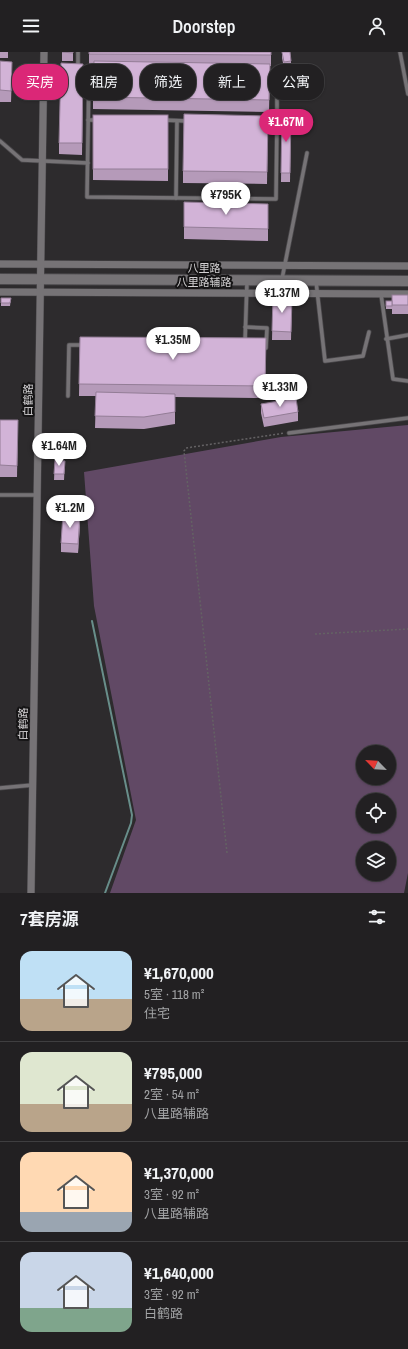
<!DOCTYPE html>
<html lang="zh">
<meta charset="utf-8">
<style>
body{margin:0;font-family:"Archivo Narrow","Noto Sans SC",sans-serif;background:#2a282a;color:#f1f3f6;height:100vh;display:flex;flex-direction:column;font-size:15px;white-space:nowrap}
*{box-sizing:border-box;margin:0}
p{font-size:13px;color:#a2a3a5}
.icon{flex:none;width:22px;height:22px;fill:none;stroke:currentColor;stroke-width:2;stroke-linecap:round;stroke-linejoin:round}
.map{position:relative;height:841px;overflow:hidden}
.panel{display:flex;flex-direction:column;background:#222022;flex:1}
.panel>*{flex:none}
.top-card{position:absolute;left:12px;top:12px;width:384px;height:36px;display:flex;gap:8px}
.needle{width:26px;rotate:295deg}
.tools{position:absolute;left:356px;top:693px;display:grid;gap:8px}
.tools a{display:grid;place-items:center;width:40px;height:40px;border-radius:50%;background:#222022;box-shadow:0 1px 3px #0004,0 0 0 1px #3f3e40;font-size:20px}
.price{position:absolute;translate:-50% -34px;padding:0 9px;border-radius:14px;background:#fff;color:#222;font-size:13px;line-height:26px;filter:drop-shadow(0 1px 2px #0008)}
.price::after{content:'';position:absolute;left:50%;top:24px;width:12px;height:9px;margin-left:-6px;background:inherit;clip-path:polygon(0 0,100% 0,50% 100%)}
.price.selected{background:#db2777;color:#fff}
ul{padding:0;list-style:none}
li{display:flex;align-items:center;gap:12px;height:100px;padding:0 20px}
li+li{border-top:1px solid #3f3e40}
li span{display:grid;place-items:center;flex:none;width:112px;height:80px;border-radius:12px;color:#555}
li>.icon{margin-inline-start:auto}
span .icon{width:48px;height:48px;fill:#fffc;stroke-width:1}
li b{font-size:17px}
h2{display:flex;justify-content:space-between;align-items:center;height:48px;padding:0 20px;font-size:17px}
.tag{padding:0 14px;border-radius:16px;background:#222022;box-shadow:0 1px 3px #0004,0 0 0 1px #3f3e40;font-size:14px;line-height:36px}
.tag.selected{background:#db2777;color:#fff}
header{display:flex;justify-content:space-between;align-items:center;height:52px;padding:0 20px;background:#222022;font-size:18px;font-weight:600}
.map>svg:first-child{display:block}
</style>
<header><svg class="icon" aria-label="menu" viewBox="0 0 24 24"><path d="M4 6h16M4 12h16M4 18h16"/></svg>Doorstep<svg class="icon" aria-label="person" viewBox="0 0 24 24"><circle cx="12" cy="8" r="4"/><path d="M4 21q1-7 8-7t8 7"/></svg></header>
<div class="map">
<svg width="408" height="841" viewBox="0 0 408 841">
<rect width="100%" height="100%" fill="#2d2b2d"/>
<!-- green -->
<path fill="#614965" fill-rule="evenodd" d="M408,373V821L404,841H110L136,768L94,554L84,420L281,385ZM363,700H389V726H363ZM363,748H389V774H363ZM363,796H389V822H363Z"/>
<g fill="none" stroke-linecap="round" stroke-linejoin="round">
<!-- stream -->
<polyline stroke="#688e8a" stroke-width="2" points="92,569 132,763 131,771 105,841"/>
<!-- service casing -->
<g stroke="#4a484b" stroke-width="5">
<g id="service">
<polyline points="400,0 408,42"/>
<polyline points="78,16 78,0"/>
<polyline points="44,19 65,19"/>
<polyline points="79,19 97,19"/>
<polyline points="89,19 87,145 276,147 277,69 263,69"/>
<polyline points="265,20 277,20 277,69"/>
<polyline points="88,68 97,68"/>
<polyline points="163,68 187,69"/>
<polyline points="0,89 22,108 88,111"/>
<polyline points="176,146 177,69"/>
<polyline points="282,227 307,101"/>
<polyline points="316,229 325,309 363,304 369,280"/>
<polyline points="381,242 393,327 408,329"/>
<polyline points="245,275 267,276 266,296 262,296"/>
<polyline points="386,287 408,283"/>
<polyline points="245,290 247,230"/>
<polyline points="68,344 69,293 84,293"/>
<polyline points="289,381 408,366"/>
<polyline points="0,443 37,443"/>
<polyline points="0,736 33,733"/>
</g>
</g>
<!-- minor casing -->
<g stroke="#4a484b" stroke-width="8">
<g id="minor">
<polyline points="0,212 408,214"/>
<polyline points="0,240 408,242"/>
<polyline points="31,841 44,0"/>
</g>
</g>
<!-- secondary casing -->
<g stroke="#4a484b" stroke-width="12">
<polyline id="secondary" points="0,227 408,229"/>
</g>
<!-- path -->
<g stroke="#646264" stroke-width="1.5" stroke-dasharray="2 2" stroke-linecap="butt">
<polyline points="315,582 408,577"/>
<polyline points="227,801 184,399 186,396 285,381"/>
</g>
<!-- service -->
<use href="#service" stroke="#767376" stroke-width="3.5"/>
<!-- minor -->
<use href="#minor" stroke="#767376" stroke-width="7"/>
<!-- secondary -->
<use href="#secondary" stroke="#767376" stroke-width="10"/>
</g>
<!-- wall -->
<g fill="#b59ab9">
<rect x="0" y="0" width="8" height="6"/>
<rect x="62" y="0" width="11" height="9"/>
<polygon points="89,0 271,0 271,14 270,14 269,60 93,57 93,14 89,14"/>
<polygon points="282,0 291,9 291,30 285,30 285,16 284,16 282,6"/>
<polygon points="0,9 12,21 11,50 0,50"/>
<polygon points="83,23 82,103 59,102 59,91"/>
<polygon points="282,61 291,61 290,130 281,130"/>
<polygon points="93,63 168,63 168,129 93,128"/>
<polygon points="268,64 267,132 183,131 183,119"/>
<polygon points="268,164 268,189 184,187 184,175"/>
<polygon points="408,243 408,262 392,262 392,255 392,257 386,257 386,249 392,249"/>
<polygon points="273,244 292,245 291,288 272,288"/>
<polygon points="1,246 11,246 10,254 1,254"/>
<polygon points="80,285 266,286 265,346 175,345 175,372 144,377 95,376 96,344 79,344"/>
<polygon points="261,352 298,360 298,369 264,375 261,361"/>
<polygon points="0,368 18,368 17,425 0,425"/>
<polygon points="55,408 65,409 64,428 54,428"/>
<polygon points="80,472 78,501 61,500 61,491"/>
</g>
<!-- shaded-wall -->
<polygon fill="#937d96" points="80,463 80,472 78,501 78,492"/>
<!-- building -->
<g fill="#d2b3d7" stroke="#937d96">
<polygon points="62,0 73,0 73,1"/>
<polygon points="89,0 271,0 271,3 89,2"/>
<polygon points="282,0 290,0 291,9 284,10"/>
<polygon points="0,9 12,10 11,39 0,38"/>
<polygon points="94,9 270,12 269,48 93,45"/>
<polygon points="61,11 83,12 82,91 59,91"/>
<rect x="285" y="13" width="6" height="11"/>
<polygon points="282,61 291,61 290,121 281,121"/>
<polygon points="184,62 268,64 267,120 183,119"/>
<rect x="93" y="63" width="75" height="54"/>
<polygon points="184,150 268,152 268,177 184,175"/>
<rect x="392" y="243" width="16" height="10"/>
<polygon points="273,244 292,245 291,280 272,279"/>
<polygon points="1,246 11,246 10,251 1,251"/>
<rect x="386" y="249" width="6" height="5"/>
<polygon points="80,285 266,286 265,334 79,332"/>
<polygon points="96,340 175,342 175,360 144,365 95,364"/>
<polygon points="296,346 298,360 264,366 261,352"/>
<polygon points="0,368 18,368 17,414 0,413"/>
<polygon points="55,408 65,409 64,422 54,422"/>
<polygon points="63,462 80,463 78,492 61,491"/>
</g>
<g text-anchor="middle" stroke-width="4" stroke-linejoin="round" paint-order="stroke">
<!-- street labels -->
<g font-size="11" fill="#d3d1d3" stroke="#151415">
<text x="204" y="220">八里路</text>
<text x="204" y="234">八里路辅路</text>
<text transform="translate(28 348) rotate(-89)" y="4">白鹤路</text>
<text transform="translate(23 672) rotate(-89)" y="4">白鹤路</text>
</g>
</g>
</svg>
<div class="tools">
<a><svg class="needle" viewBox="-14 -14 28 28"><path d="M0-13l5 13h-10z" fill="#e53935"/><path d="M0 13l5-13h-10z" fill="#a2a3a5"/></svg></a>
<a><svg class="icon" aria-label="locate" viewBox="0 0 24 24"><circle cx="12" cy="12" r="6"/><path d="M12 2v4M12 18v4M2 12h4M18 12h4"/></svg></a>
<a><svg class="icon" aria-label="layers" viewBox="0 0 24 24"><path d="M12 4l9 5-9 5-9-5zM3 14l9 5 9-5"/></svg></a>
</div>
<b class="price selected" style="left:286px;top:91px">¥1.67M</b>
<b class="price" style="left:226px;top:164px">¥795K</b>
<b class="price" style="left:282px;top:262px">¥1.37M</b>
<b class="price" style="left:173px;top:309px">¥1.35M</b>
<b class="price" style="left:280px;top:356px">¥1.33M</b>
<b class="price" style="left:59px;top:415px">¥1.64M</b>
<b class="price" style="left:70px;top:477px">¥1.2M</b>
<div class="top-card">
<a class="tag selected">买房</a>
<a class="tag">租房</a>
<a class="tag">筛选</a>
<a class="tag">新上</a>
<a class="tag">公寓</a>
</div>
</div>
<section class="panel">
<h2>7套房源<svg class="icon" aria-label="filters" viewBox="0 0 24 24"><path d="M4 7h16M4 17h16"/><circle cx="9" cy="7" r="2"/><circle cx="15" cy="17" r="2"/></svg></h2>
<ul>
<li><span style="background:linear-gradient(#bfe0f5 60%,#b9a48a 0)"><svg class="icon" aria-label="home" viewBox="0 0 24 24"><path d="M3 11l9-7 9 7M6 9v11h12V9"/></svg></span><div><b>¥1,670,000</b><p>5室 · 118 m²</p><p>住宅</p></div></li>
<li><span style="background:linear-gradient(#dfe7d0 65%,#b9a48a 0)"><svg class="icon" aria-label="home" viewBox="0 0 24 24"><path d="M3 11l9-7 9 7M6 9v11h12V9"/></svg></span><div><b>¥795,000</b><p>2室 · 54 m²</p><p>八里路辅路</p></div></li>
<li><span style="background:linear-gradient(#ffd9b3 75%,#9aa5b1 0)"><svg class="icon" aria-label="home" viewBox="0 0 24 24"><path d="M3 11l9-7 9 7M6 9v11h12V9"/></svg></span><div><b>¥1,370,000</b><p>3室 · 92 m²</p><p>八里路辅路</p></div></li>
<li><span style="background:linear-gradient(#c9d6e8 70%,#7fa58c 0)"><svg class="icon" aria-label="home" viewBox="0 0 24 24"><path d="M3 11l9-7 9 7M6 9v11h12V9"/></svg></span><div><b>¥1,640,000</b><p>3室 · 92 m²</p><p>白鹤路</p></div></li>
</ul>
</section>
